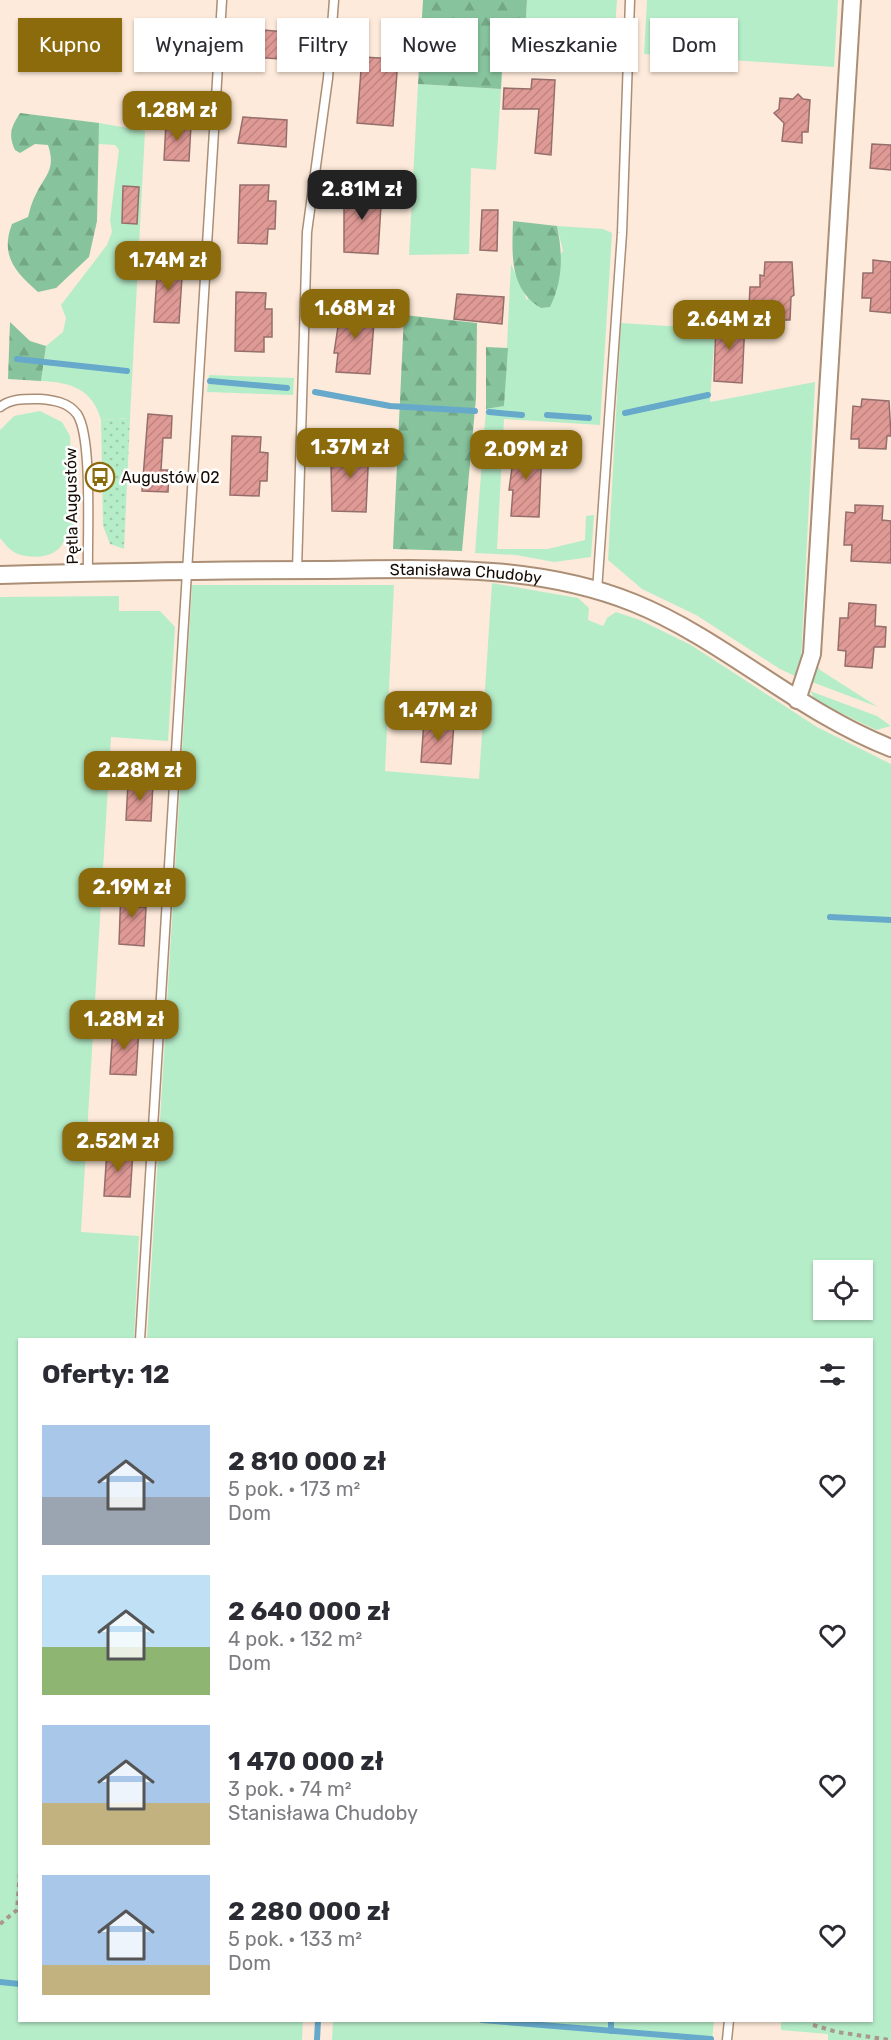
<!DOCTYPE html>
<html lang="pl">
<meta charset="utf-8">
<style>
body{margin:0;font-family:Rubik,sans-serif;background:#f2f2f3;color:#2b2b33;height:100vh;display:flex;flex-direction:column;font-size:22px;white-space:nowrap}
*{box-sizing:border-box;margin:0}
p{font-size:20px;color:#7c7c81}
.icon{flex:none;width:33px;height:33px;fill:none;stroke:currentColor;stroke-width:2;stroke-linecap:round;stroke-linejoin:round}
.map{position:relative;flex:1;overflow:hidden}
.drawer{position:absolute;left:18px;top:1338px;width:855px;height:684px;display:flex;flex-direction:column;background:#fff;border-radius:0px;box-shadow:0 2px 4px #0004}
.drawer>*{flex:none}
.banner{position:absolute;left:18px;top:18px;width:855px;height:54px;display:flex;gap:12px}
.fabs{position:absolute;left:813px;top:1260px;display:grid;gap:12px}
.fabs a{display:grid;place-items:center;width:60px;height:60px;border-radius:0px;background:#fff;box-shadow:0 2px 4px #0004;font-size:30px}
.price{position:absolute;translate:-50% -51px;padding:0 14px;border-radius:12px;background:#8c6b0d;color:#fff;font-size:20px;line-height:39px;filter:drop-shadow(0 2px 3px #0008)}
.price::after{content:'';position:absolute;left:50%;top:36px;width:18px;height:14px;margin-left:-9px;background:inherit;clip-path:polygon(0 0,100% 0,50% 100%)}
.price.active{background:#222;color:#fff}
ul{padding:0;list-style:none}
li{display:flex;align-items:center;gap:18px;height:150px;padding:0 24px}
li span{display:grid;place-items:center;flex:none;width:168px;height:120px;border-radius:0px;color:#555}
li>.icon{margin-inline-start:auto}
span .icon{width:72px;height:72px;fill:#fffc;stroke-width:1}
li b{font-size:26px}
h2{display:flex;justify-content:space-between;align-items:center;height:72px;padding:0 24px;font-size:26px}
.pill{padding:0 21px;border-radius:0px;background:#fff;box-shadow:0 2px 4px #0004;font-size:21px;line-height:54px}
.pill.active{background:#8c6b0d;color:#fff}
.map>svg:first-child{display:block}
</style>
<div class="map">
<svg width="891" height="2040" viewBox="0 0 891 2040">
<defs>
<pattern id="forest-firs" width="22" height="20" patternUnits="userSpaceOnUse" patternTransform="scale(1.5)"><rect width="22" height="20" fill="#87c49d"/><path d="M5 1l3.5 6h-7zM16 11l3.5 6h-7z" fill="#74a786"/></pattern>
<pattern id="garden-dots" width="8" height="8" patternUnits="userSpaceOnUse" patternTransform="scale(1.5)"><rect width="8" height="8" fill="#b6edc9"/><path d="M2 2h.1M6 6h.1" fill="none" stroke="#9ccaab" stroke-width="1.8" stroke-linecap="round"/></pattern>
<pattern id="building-hatch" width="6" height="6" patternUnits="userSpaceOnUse" patternTransform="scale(1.5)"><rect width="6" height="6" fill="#e09a96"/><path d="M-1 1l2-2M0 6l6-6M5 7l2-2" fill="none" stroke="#bf8480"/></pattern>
</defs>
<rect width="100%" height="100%" fill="#fdeada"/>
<!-- grass -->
<g fill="#b6edc9" fill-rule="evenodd">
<polygon points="527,0 617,0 614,42 525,36"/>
<polygon points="647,0 838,0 834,67 644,54"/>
<polygon points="418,84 501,89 496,170 471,168 469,254 409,255"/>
<path d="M99,123L145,131L130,418L101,420C93,389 70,382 41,381L46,346L63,332L66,318L61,305L107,245L112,232L110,220L119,150L115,145L98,144Z"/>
<polygon points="557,226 603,229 612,233 600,425 504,419 497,549 548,549 585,540 586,516 594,515 591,557 554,562 516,555 475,553 486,409 504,406 511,264 527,300 563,251"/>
<polygon points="621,323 715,329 710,402 815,382 801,661 795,676 780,669 696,615 642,589 608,560"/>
<polygon points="209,375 294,378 293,395 207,392"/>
<path d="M40,411L62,422L70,436L73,535H65C63,557 36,560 18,554C10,551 5,544 0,538V430L14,416Z"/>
<path d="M492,583L578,598L589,608L588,620L603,626L607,618L616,612L640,620L691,645L817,727L891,764V2040H828V2034L781,2030V2021L872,2020V1340L147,1339L192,585H394L385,771L479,779ZM824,1270H862V1310H824Z"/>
<polygon points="119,596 119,611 160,611 175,627 168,741 111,737 81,1232 139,1236 134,1339 20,1340 20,2020 303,2021 302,2040 0,2040 0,597"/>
<polygon points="817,665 820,670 878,707 812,682"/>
<polygon points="810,691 877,716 891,726 876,730 816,701"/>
<polygon points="333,2021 333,2020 714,2021 712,2040 332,2040"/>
</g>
<!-- forest -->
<g fill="url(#forest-firs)">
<polygon points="423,0 527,0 525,36 504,35 501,89 418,84"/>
<path d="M20,113L99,123L97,221L89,257L56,288L38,292C15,272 0,255 12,224L28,217C30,209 32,201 36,194C46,174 56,169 48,145L35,144L20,153L15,150C8,135 11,127 20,113Z"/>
<path d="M513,221L557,226C563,255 563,280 550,307L541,308C509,289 512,254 513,221Z"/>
<polygon points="404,315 477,323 476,398 462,551 393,549"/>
<polygon points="10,322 30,341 46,346 41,381 8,379"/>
<polygon points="486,347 508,348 504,406 486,409"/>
</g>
<!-- garden -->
<polygon fill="url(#garden-dots)" points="130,418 124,549 110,544 103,526 101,420"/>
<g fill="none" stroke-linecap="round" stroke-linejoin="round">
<!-- stream -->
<g stroke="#66a9cb" stroke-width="6">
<polyline points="17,359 127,371"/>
<polyline points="210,381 287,388"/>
<polyline points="315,392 390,406 475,411"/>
<polyline points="489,412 522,415"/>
<polyline points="625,413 708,395"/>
<polyline points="547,415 589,418"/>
<polyline points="830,917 891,920"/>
<polyline points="0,1982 20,1984"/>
<polyline points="482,2020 711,2039"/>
<polyline points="611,2031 611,2020"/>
<polyline points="317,2040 318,2020"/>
</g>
</g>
<!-- building -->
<g fill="url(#building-hatch)" stroke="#956e6b" stroke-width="1.5">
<polygon points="251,29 298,33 297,60 249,57"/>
<polygon points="362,57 398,59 393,126 357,123"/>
<polygon points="532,79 555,80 551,155 535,153 539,109 503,109 504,88 531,89"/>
<polygon points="798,94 803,99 810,100 808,132 802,132 802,143 782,141 784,123 774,113 779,109 780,98 793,99"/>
<polygon points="243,117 287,120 286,147 238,143"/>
<polygon points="166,123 191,125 189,161 164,160"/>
<polygon points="872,144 891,145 891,170 870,168"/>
<polygon points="240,185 269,185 268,201 276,201 275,229 268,229 267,244 238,243"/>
<polygon points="123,186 139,187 137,224 122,223"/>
<polygon points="348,187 382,189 378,254 344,252 344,205 347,205"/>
<polygon points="482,210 498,210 497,251 480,250"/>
<polygon points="158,260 183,262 179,323 154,322"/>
<polygon points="873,260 891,262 891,313 870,311 871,298 862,298 863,273 873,273"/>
<polygon points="765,262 792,262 794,295 791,297 790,320 780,320 774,327 748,327 750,287 760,287 760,275 764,276"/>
<polygon points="236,292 266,293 265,309 272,309 272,337 264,337 264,352 235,351"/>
<polygon points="457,294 504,297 502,324 454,319"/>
<polygon points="341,307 375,309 370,374 336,372 338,353 334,353"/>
<polygon points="716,320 745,321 742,383 714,381"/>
<polygon points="862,399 889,401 891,436 887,436 886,449 859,448 859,439 851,439 853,406 861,407"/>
<polygon points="148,414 172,416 171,438 163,438 161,470 169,470 168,492 142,491"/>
<polygon points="232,436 261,437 260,452 268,453 267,481 260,481 259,496 230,495"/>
<polygon points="335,445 369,447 366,512 332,511 331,464 334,464"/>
<polygon points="515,446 542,447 539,517 511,516 513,490 509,490"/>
<polygon points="855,505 883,506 882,520 891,521 891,563 851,561 852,545 844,545 845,529 846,512 855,513"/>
<polygon points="849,603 876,605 875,626 886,627 885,647 874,647 872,668 845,666 846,651 838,650 840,618 848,618"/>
<polygon points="424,721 454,723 451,764 421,762"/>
<polygon points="128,783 153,784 151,821 126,820"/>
<polygon points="121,888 138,889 137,907 146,907 144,946 119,944"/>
<polygon points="113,1027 139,1028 136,1075 110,1074"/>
<polygon points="107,1149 133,1151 130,1197 104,1196"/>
</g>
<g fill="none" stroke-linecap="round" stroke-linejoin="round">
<!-- service casing -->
<g stroke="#ab8e76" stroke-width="11">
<g id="service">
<path d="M0,407C12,398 25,399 40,399C53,400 68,402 77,414C93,437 87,540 88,573"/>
<polyline points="297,570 307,232 328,78 334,0"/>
<polyline points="597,591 622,233 630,0"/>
<polyline points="140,1340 222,0"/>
<polyline points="727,2040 729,2020"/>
</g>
</g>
<!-- minor casing -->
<g stroke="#ab8e76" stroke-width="20">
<g id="minor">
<path id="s1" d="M0,575C108,572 216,570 324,570C428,569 535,563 634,603C725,640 798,712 891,748"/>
<polyline points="797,700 812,654 852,0"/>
</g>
</g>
<!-- path -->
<g stroke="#a9998c" stroke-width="4" stroke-dasharray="4.5 4.5" stroke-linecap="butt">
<polyline points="0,1924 17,1910 20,1872"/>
<polyline points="813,2025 837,2032 890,2040"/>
</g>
<!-- service -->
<use href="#service" stroke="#fff" stroke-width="8"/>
<!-- minor -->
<use href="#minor" stroke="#fff" stroke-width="16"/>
</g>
<!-- icons -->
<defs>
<g id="bus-ring" transform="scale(1.5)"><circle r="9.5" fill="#fff" stroke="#8c6b0d" stroke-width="1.5"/><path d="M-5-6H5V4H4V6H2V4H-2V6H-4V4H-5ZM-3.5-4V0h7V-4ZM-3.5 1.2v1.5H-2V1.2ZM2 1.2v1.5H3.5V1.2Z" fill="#8c6b0d"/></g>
</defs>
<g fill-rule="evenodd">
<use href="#bus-ring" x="100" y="477"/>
</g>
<g text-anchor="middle" stroke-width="5" stroke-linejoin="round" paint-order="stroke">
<!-- poi labels -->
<g font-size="16" fill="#160c04" stroke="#fff" text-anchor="start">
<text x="121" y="483">Augustów 02</text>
</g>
<!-- street labels -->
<g font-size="16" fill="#160c04" stroke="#fff">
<text transform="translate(71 506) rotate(-91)" y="6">Pętla Augustów</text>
<text dy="6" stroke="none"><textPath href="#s1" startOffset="466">Stanisława Chudoby</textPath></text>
</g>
</g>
</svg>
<div class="fabs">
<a><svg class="icon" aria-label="locate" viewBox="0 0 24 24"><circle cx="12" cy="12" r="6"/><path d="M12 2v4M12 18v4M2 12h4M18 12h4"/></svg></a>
</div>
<b class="price" style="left:177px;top:142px">1.28M zł</b>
<b class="price active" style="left:362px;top:221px">2.81M zł</b>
<b class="price" style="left:168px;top:292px">1.74M zł</b>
<b class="price" style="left:355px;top:340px">1.68M zł</b>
<b class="price" style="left:729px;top:351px">2.64M zł</b>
<b class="price" style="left:350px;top:479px">1.37M zł</b>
<b class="price" style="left:526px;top:481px">2.09M zł</b>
<b class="price" style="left:438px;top:742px">1.47M zł</b>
<b class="price" style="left:140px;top:802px">2.28M zł</b>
<b class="price" style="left:132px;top:919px">2.19M zł</b>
<b class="price" style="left:124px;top:1051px">1.28M zł</b>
<b class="price" style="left:118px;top:1173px">2.52M zł</b>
<div class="banner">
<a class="pill active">Kupno</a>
<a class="pill">Wynajem</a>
<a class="pill">Filtry</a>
<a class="pill">Nowe</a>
<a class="pill">Mieszkanie</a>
<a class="pill">Dom</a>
</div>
<section class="drawer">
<h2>Oferty: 12<svg class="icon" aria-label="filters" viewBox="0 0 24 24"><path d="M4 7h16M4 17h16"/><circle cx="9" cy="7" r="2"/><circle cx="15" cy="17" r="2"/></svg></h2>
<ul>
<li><span style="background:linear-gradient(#a9c7e8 60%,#9aa5b1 0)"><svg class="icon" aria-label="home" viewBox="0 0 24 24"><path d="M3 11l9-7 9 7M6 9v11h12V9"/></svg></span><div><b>2 810 000 zł</b><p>5 pok. · 173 m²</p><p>Dom</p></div><svg class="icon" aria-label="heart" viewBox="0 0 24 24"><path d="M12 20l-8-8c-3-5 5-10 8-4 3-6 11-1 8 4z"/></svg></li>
<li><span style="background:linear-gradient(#bfe0f5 60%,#8fb573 0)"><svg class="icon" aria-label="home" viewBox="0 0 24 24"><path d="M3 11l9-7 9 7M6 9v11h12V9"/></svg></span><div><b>2 640 000 zł</b><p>4 pok. · 132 m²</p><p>Dom</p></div><svg class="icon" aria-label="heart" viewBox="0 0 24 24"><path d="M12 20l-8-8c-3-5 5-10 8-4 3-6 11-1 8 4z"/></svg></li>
<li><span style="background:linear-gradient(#a9c7e8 65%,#c2b280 0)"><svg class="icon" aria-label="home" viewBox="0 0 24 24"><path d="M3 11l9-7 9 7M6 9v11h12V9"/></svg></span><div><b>1 470 000 zł</b><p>3 pok. · 74 m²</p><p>Stanisława Chudoby</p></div><svg class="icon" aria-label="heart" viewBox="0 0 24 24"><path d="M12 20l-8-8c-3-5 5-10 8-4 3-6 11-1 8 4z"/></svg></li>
<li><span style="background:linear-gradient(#a9c7e8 75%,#c2b280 0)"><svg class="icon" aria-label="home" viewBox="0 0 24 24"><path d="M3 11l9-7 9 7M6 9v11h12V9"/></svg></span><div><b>2 280 000 zł</b><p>5 pok. · 133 m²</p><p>Dom</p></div><svg class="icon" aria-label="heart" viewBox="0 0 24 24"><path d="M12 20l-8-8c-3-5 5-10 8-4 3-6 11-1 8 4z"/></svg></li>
</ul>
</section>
</div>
